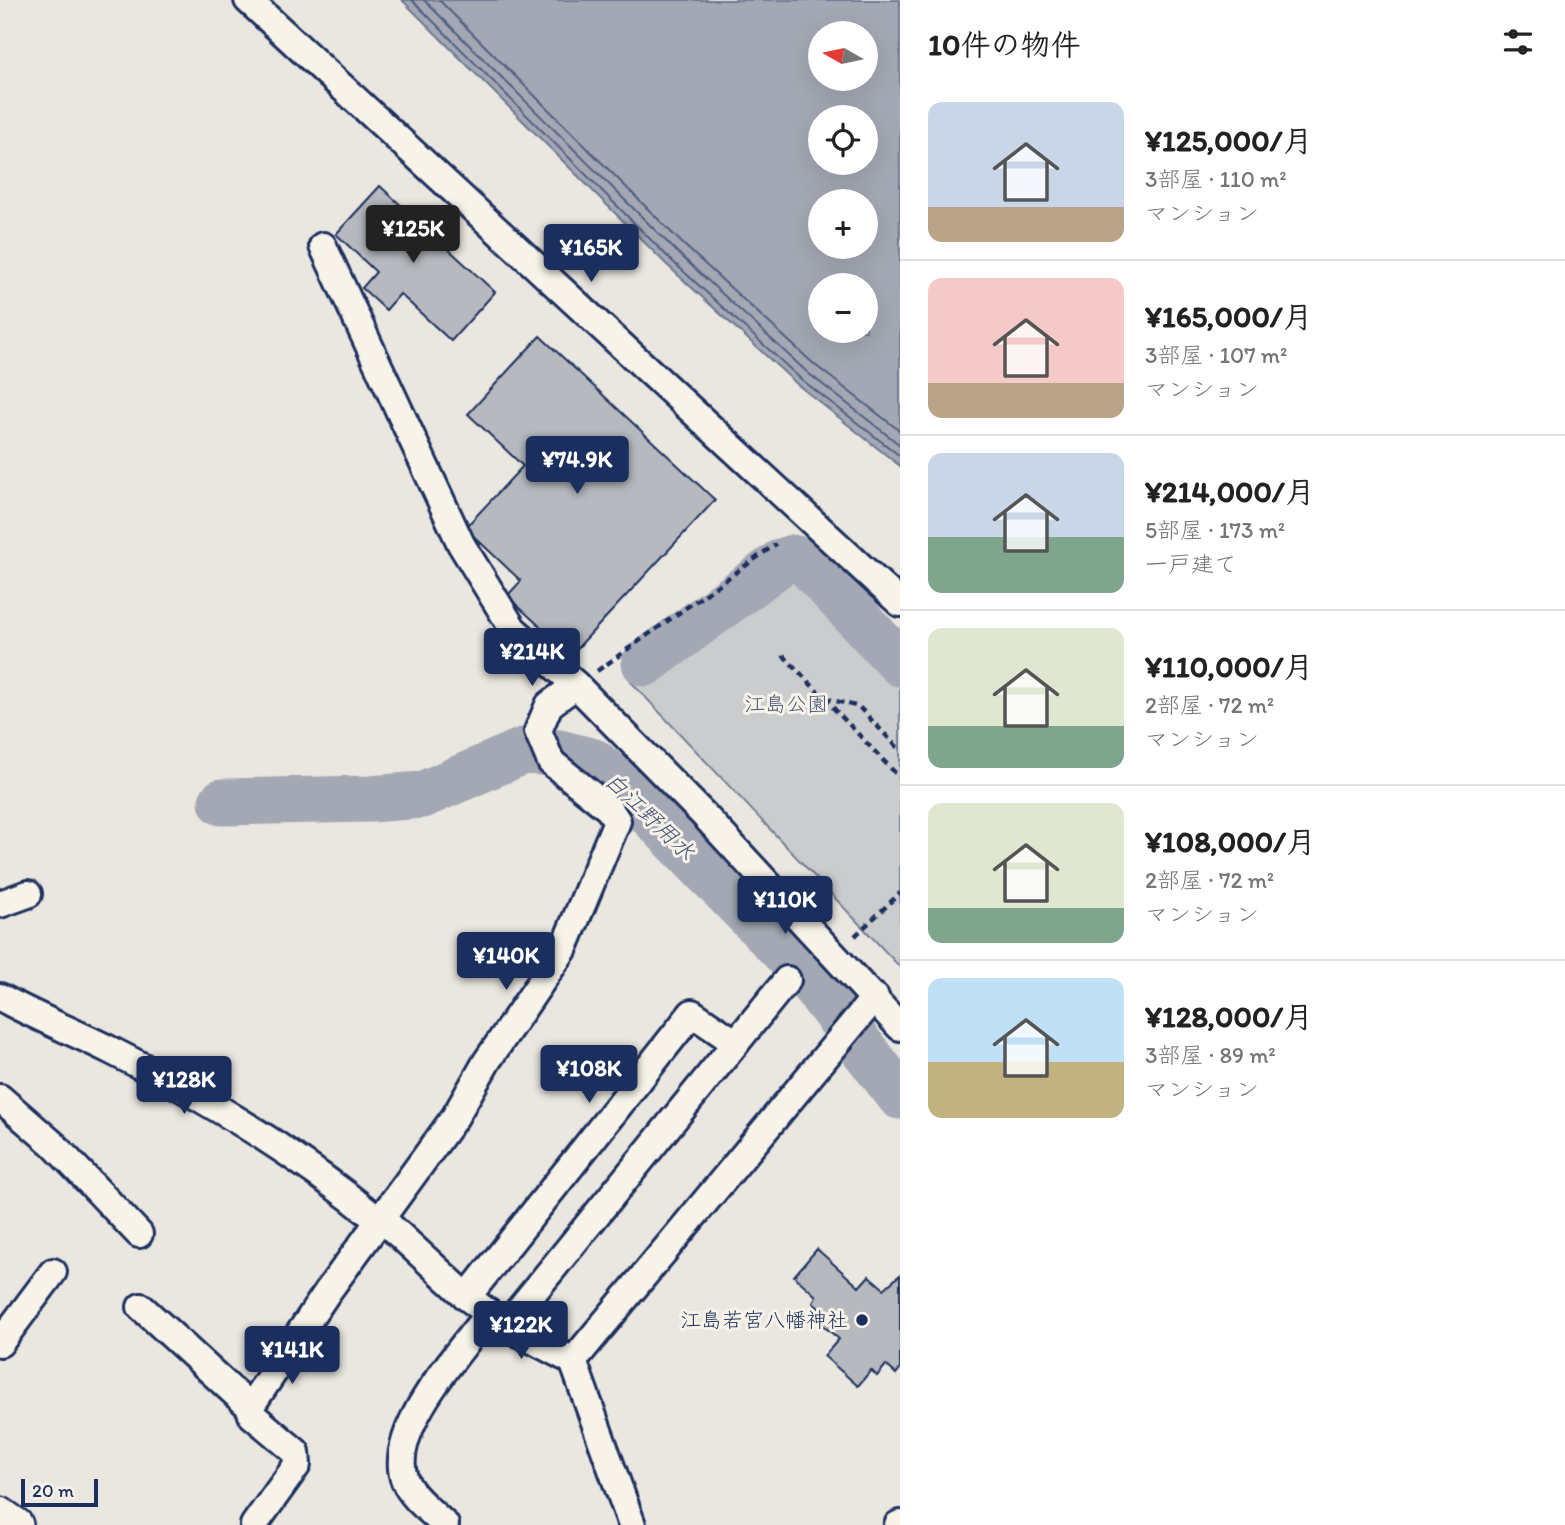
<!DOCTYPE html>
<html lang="ja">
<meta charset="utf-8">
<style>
body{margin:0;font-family:Itim,"Klee One",sans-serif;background:#f6f6f6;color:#222;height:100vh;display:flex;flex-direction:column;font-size:26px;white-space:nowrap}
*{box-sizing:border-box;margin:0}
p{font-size:23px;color:#767676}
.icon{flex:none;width:38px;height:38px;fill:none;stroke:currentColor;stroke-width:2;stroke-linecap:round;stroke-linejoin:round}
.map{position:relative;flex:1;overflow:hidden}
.side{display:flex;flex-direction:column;background:#fff;width:665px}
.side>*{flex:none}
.needle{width:46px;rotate:279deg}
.fabs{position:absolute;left:808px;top:21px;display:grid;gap:14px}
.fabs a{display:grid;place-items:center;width:70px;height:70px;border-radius:50%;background:#fff;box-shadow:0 7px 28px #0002;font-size:35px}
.scale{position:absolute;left:21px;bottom:18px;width:77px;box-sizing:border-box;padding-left:7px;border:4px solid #1b2f5e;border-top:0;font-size:19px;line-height:24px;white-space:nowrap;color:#1b2f5e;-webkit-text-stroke:5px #f7f3e8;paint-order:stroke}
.price{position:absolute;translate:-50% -60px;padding:0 16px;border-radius:7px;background:#1b2f5e;color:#fff;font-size:23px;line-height:46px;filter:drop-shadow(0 2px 4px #0008)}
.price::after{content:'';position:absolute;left:50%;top:42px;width:21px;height:16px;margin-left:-10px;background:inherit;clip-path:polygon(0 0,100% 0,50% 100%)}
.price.active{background:#222;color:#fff}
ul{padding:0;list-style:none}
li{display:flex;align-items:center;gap:21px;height:175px;padding:0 28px}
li+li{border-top:2px solid #e0e0e0}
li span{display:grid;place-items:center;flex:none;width:196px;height:140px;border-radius:14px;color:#555}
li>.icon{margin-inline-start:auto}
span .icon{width:84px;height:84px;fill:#fffc;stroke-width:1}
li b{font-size:30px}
h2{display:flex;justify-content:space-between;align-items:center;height:84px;padding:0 28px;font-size:30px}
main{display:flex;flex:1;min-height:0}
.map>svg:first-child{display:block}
</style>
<main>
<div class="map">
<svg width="900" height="1525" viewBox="0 0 900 1525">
<rect width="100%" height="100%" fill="#eae7e0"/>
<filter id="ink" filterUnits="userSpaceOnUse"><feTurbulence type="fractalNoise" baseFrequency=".0143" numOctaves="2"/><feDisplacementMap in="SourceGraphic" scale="14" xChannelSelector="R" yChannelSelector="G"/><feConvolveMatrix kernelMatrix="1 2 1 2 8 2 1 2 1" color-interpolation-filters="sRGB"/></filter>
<g filter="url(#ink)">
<!-- green -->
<polygon fill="#cbcccd" stroke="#737e96" stroke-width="2" points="792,568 900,682 900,967 631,682"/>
<!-- water -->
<path fill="#a3a8b4" stroke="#6d7892" stroke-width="2" fill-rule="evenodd" d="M402,0H900V466L798,385L666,264ZM821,33H866V79H821ZM821,117H866V163H821ZM821,201H866V247H821ZM821,285H866V331H821Z"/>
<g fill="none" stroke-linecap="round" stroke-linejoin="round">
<!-- shore -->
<g stroke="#515f80" stroke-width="2">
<polyline points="412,0 670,259 802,380 900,456"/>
<polyline points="424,0 677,252 808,373 900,445"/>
<polyline points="439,0 684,245 815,365 900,431"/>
</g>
<!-- river -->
<g stroke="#a3a8b4" stroke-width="47">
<polyline points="645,663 781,562 792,558 804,561 900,663"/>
<polyline points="222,802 370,799 422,795 523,751 559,753 594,762 628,791 803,971 900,1096"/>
</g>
</g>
<!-- building -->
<g fill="#b6babf" stroke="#1b2f5e" stroke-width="2">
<polygon points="380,186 495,292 451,341 400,294 386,310 362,288 376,272 336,234"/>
<polygon points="540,336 715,500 571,655 507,596 521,581 465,528 523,466 468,414"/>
<polygon points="817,1249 859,1287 869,1276 884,1289 900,1275 900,1369 896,1374 886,1365 877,1376 871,1370 858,1386 824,1356 839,1339 821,1324 828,1316 813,1303 816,1296 794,1276"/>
</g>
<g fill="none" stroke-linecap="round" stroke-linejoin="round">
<!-- minor casing -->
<g stroke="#1b2f5e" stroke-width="32">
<g id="minor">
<polyline points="248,0 900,603"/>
<polyline points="323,246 461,544 513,629 576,685 704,815 900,1027"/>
<polyline points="0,904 28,894"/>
<path d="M0,997C36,1017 74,1032 110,1050C205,1097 298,1154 379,1221"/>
<polyline points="0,1098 54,1145 139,1234"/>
<polyline points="381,1218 467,1297 506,1326 573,1361 632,1525"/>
<polyline points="467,1297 692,1013 736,1043"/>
<polyline points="141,1307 250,1407"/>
<polyline points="506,1326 787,980"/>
<polyline points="0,1343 53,1272"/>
<polyline points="573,1361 875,997"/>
<polyline points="254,1525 297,1465 296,1452 252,1415 250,1407 328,1291 455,1117 487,1061 563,950 617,821 609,809 551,762 538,731 549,705 576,685"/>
<path d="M445,1525C432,1512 412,1498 405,1481C385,1432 461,1350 489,1313"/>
<polyline points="898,1525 900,1524"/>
</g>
</g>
<!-- major casing -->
<g stroke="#1b2f5e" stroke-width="38">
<polyline id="major" points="0,1514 16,1525"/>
</g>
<!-- path -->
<g stroke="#1b2f5e" stroke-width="4.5" stroke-dasharray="7 5" stroke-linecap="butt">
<polyline points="783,655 900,778"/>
<polyline points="597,671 776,544"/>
<polyline points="825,698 859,707 900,750"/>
<polyline points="855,936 900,893"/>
</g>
<!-- minor -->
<use href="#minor" stroke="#f7f3e8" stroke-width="26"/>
<!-- major -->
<use href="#major" stroke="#f7f3e8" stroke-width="33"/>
</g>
</g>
<!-- markers -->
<circle fill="#1b2f5e" stroke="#f7f3e8" stroke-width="2.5" cx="862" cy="1320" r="7"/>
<g text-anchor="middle" stroke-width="6" stroke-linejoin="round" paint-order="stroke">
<!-- park labels -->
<g font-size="21" fill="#47567a" stroke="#f7f3e8">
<text x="786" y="711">江島公園</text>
</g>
<!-- poi labels -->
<g font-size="21" fill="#1b2f5e" stroke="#f7f3e8" text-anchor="end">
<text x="848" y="1327">江島若宮八幡神社</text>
</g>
<!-- water labels -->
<g font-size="23" font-style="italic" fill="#445378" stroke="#f7f3e8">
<text transform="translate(650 816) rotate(44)" y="8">白江野用水</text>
</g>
</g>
</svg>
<div class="fabs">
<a><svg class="needle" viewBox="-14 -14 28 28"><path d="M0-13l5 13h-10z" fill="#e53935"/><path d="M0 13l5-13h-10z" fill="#767676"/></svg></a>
<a><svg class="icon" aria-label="locate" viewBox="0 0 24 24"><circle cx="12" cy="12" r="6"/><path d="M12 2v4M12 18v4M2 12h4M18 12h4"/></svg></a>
<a>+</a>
<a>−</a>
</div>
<div class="scale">20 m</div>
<b class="price active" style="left:413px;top:265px">¥125K</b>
<b class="price" style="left:591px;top:284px">¥165K</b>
<b class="price" style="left:577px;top:496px">¥74.9K</b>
<b class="price" style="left:532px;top:688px">¥214K</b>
<b class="price" style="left:785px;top:936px">¥110K</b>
<b class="price" style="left:506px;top:992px">¥140K</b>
<b class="price" style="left:589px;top:1105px">¥108K</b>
<b class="price" style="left:184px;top:1116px">¥128K</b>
<b class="price" style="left:521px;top:1361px">¥122K</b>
<b class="price" style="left:292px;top:1386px">¥141K</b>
</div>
<section class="side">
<h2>10件の物件<svg class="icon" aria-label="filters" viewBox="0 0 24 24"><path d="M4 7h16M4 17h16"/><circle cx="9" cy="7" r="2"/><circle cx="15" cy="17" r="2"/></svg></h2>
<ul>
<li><span style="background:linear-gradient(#c9d6e8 75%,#b9a48a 0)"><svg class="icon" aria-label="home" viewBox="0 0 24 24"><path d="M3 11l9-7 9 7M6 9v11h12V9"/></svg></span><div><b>¥125,000/月</b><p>3部屋 · 110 m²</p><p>マンション</p></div></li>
<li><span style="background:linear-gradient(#f6c9c9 75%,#b9a48a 0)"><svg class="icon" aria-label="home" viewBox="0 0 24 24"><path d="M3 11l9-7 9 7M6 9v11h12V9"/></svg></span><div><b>¥165,000/月</b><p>3部屋 · 107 m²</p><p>マンション</p></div></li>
<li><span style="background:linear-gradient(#c9d6e8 60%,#7fa58c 0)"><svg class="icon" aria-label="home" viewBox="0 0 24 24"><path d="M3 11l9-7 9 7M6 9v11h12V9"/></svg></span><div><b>¥214,000/月</b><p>5部屋 · 173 m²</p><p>一戸建て</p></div></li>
<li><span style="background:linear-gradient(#dfe7d0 70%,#7fa58c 0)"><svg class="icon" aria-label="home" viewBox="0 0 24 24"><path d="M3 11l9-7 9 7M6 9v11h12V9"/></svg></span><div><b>¥110,000/月</b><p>2部屋 · 72 m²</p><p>マンション</p></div></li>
<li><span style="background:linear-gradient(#dfe7d0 75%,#7fa58c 0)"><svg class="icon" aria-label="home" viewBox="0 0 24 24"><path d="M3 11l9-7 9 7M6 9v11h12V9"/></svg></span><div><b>¥108,000/月</b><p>2部屋 · 72 m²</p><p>マンション</p></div></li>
<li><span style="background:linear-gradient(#bfe0f5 60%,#c2b280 0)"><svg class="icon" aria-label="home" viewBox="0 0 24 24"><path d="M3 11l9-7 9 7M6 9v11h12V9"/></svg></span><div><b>¥128,000/月</b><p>3部屋 · 89 m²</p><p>マンション</p></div></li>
</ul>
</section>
</main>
